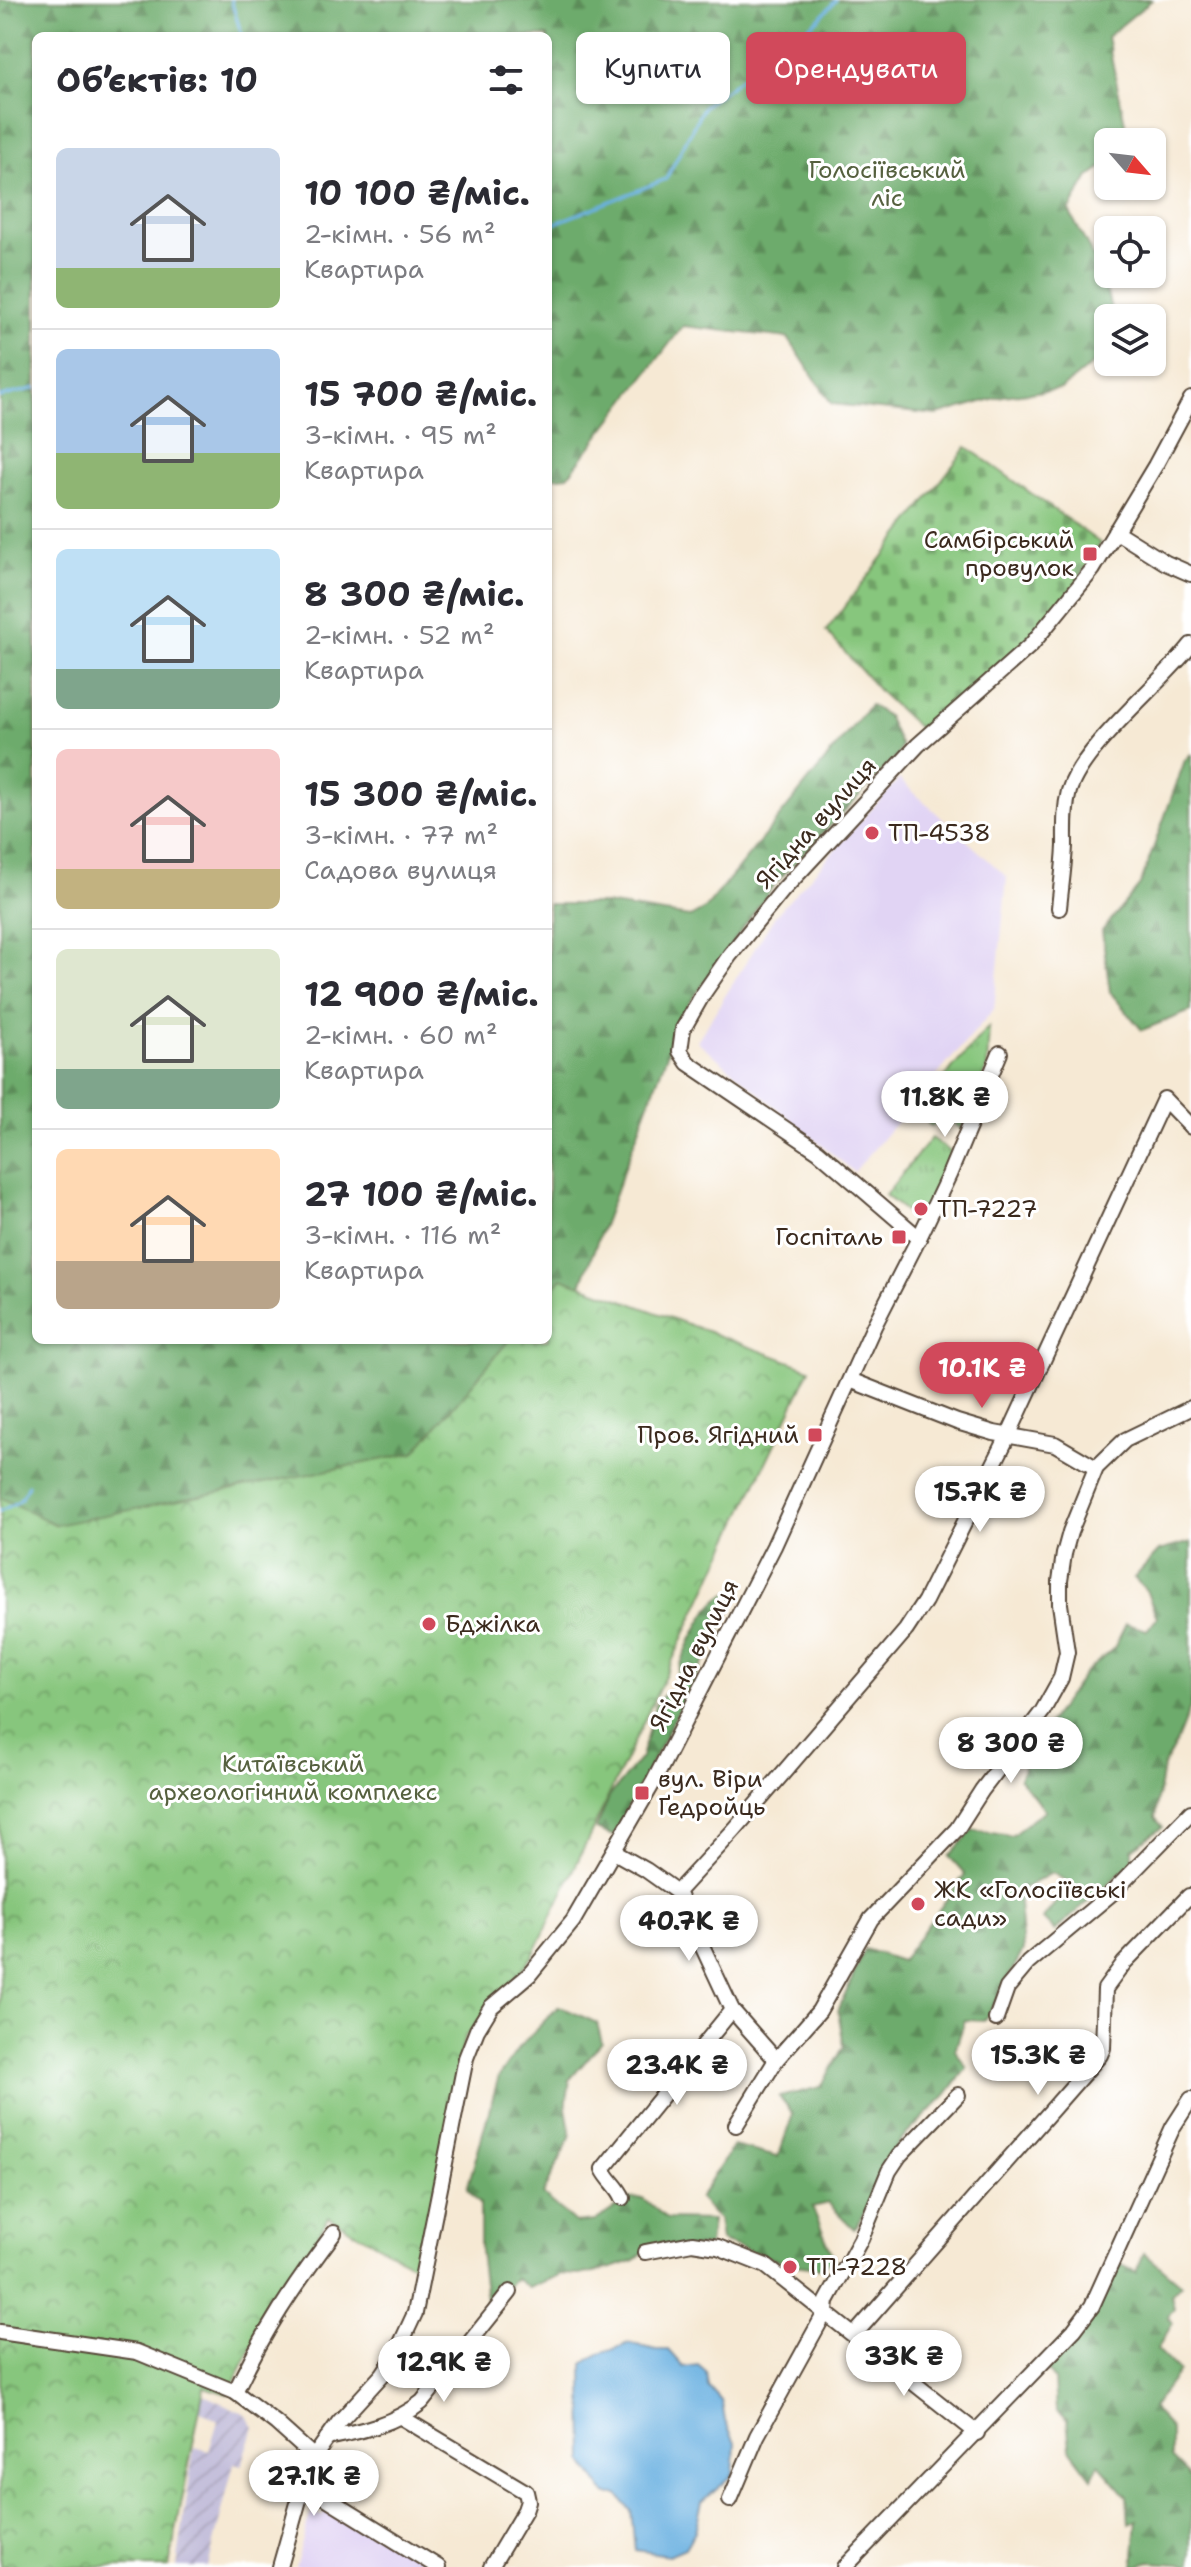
<!DOCTYPE html>
<html lang="uk">
<meta charset="utf-8">
<style>
body{margin:0;font-family:"Shantell Sans",sans-serif;background:#f7f7f7;color:#2b2b33;height:100vh;display:flex;flex-direction:column;font-size:30px;white-space:nowrap}
*{box-sizing:border-box;margin:0}
p{font-size:26px;color:#7c7c81}
.icon{flex:none;width:44px;height:44px;fill:none;stroke:currentColor;stroke-width:2;stroke-linecap:round;stroke-linejoin:round}
.map{position:relative;flex:1;overflow:hidden}
.drawer{position:absolute;left:32px;top:32px;width:520px;height:1312px;display:flex;flex-direction:column;background:#fff;border-radius:12px;box-shadow:0 2px 6px #0004}
.drawer>*{flex:none}
.hud{position:absolute;left:576px;top:32px;width:494px;height:72px;display:flex;gap:16px}
.needle{width:52px;rotate:118deg}
.fabs{position:absolute;left:1094px;top:128px;display:grid;gap:16px}
.fabs a{display:grid;place-items:center;width:72px;height:72px;border-radius:12px;background:#fff;box-shadow:0 2px 6px #0004;font-size:40px}
.price{position:absolute;translate:-50% -68px;padding:0 18px;border-radius:28px;background:#fff;color:#222;font-size:26px;line-height:52px;filter:drop-shadow(0 2px 4px #0008)}
.price::after{content:'';position:absolute;left:50%;top:48px;width:24px;height:18px;margin-left:-12px;background:inherit;clip-path:polygon(0 0,100% 0,50% 100%)}
.price.current{background:#d1495b;color:#fff}
ul{padding:0;list-style:none}
li{display:flex;align-items:center;gap:24px;height:200px;padding:0 24px}
li+li{border-top:2px solid #e1e1e2}
li span{display:grid;place-items:center;flex:none;width:224px;height:160px;border-radius:12px;color:#555}
li>.icon{margin-inline-start:auto}
span .icon{width:96px;height:96px;fill:#fffc;stroke-width:1}
li b{font-size:34px}
h2{display:flex;justify-content:space-between;align-items:center;height:96px;padding:0 24px;font-size:34px}
.chip{padding:0 28px;border-radius:12px;background:#fff;box-shadow:0 2px 6px #0004;font-size:28px;line-height:72px}
.chip.current{background:#d1495b;color:#fff}
.map>svg:first-child{display:block}
</style>
<div class="map">
<svg width="1191" height="2567" viewBox="0 0 1191 2567">
<defs>
<pattern id="industrial-furrows" width="10" height="10" patternUnits="userSpaceOnUse" patternTransform="scale(2)"><rect width="10" height="10" fill="#c5c0db"/><path d="M-1 1l2-2M0 10L10 0M9 11l2-2" fill="none" stroke="#aaa5bc"/></pattern>
<pattern id="grass-tufts" width="24" height="20" patternUnits="userSpaceOnUse" patternTransform="scale(2)"><rect width="24" height="20" fill="#87c67d"/><path d="M3 7l-1-3M5 7V3M7 7l1-3M15 17l-1-3M17 17v-4M19 17l1-3" fill="none" stroke="#70a166"/></pattern>
<pattern id="forest-firs" width="22" height="20" patternUnits="userSpaceOnUse" patternTransform="scale(2)"><rect width="22" height="20" fill="#6dab6c"/><path d="M5 1l3.5 6h-7zM16 11l3.5 6h-7z" fill="#5b8b58"/></pattern>
<pattern id="cemetery-stones" width="16" height="16" patternUnits="userSpaceOnUse" patternTransform="scale(2)"><rect width="16" height="16" fill="#87c67d"/><path d="M2 7V4a2 2 0 0 1 4 0v3zM10 15v-3a2 2 0 0 1 4 0v3z" fill="#70a166"/></pattern>
<pattern id="park-crowns" width="20" height="18" patternUnits="userSpaceOnUse" patternTransform="scale(2)"><rect width="20" height="18" fill="#87c67d"/><path d="M2 6a3 3 0 1 1 6 0M12 15a3 3 0 1 1 6 0" fill="none" stroke="#70a166"/></pattern>
</defs>
<rect width="100%" height="100%" fill="#fff"/>
<filter id="ink" filterUnits="userSpaceOnUse"><feTurbulence type="fractalNoise" baseFrequency=".0125" numOctaves="2"/><feDisplacementMap in="SourceGraphic" scale="16" xChannelSelector="R" yChannelSelector="G"/><feConvolveMatrix kernelMatrix="1 2 1 2 8 2 1 2 1" color-interpolation-filters="sRGB"/></filter>
<filter id="wash" filterUnits="userSpaceOnUse"><feTurbulence type="fractalNoise" baseFrequency=".006" numOctaves="4" result="noise"/><feDisplacementMap in="SourceGraphic" scale="32" xChannelSelector="R" yChannelSelector="G"/><feGaussianBlur stdDeviation="1.8" result="paint"/><feColorMatrix in="noise" values="0 0 0 0 0 0 0 0 0 0 0 0 0 0 0 0 0 1.4 0 .05"/><feComposite in="paint" operator="in"/></filter>
<g filter="url(#wash)">
<rect width="100%" height="100%" fill="#f6e9d4"/>
<!-- built -->
<g fill="#e1d4f4">
<polygon points="899,779 1007,877 994,1009 854,1172 697,1041 775,916"/>
<polygon points="329,2502 435,2567 295,2567 311,2512 322,2516"/>
</g>
<!-- industrial -->
<polygon fill="url(#industrial-furrows)" points="168,2379 244,2413 254,2427 242,2465 234,2463 208,2567 177,2567 194,2447 209,2451 218,2421 164,2389"/>
<!-- grass -->
<g fill="url(#grass-tufts)" stroke="#61784e" stroke-width="2">
<polygon points="989,1026 987,1068 961,1129 944,1114 932,1126 928,1124 925,1111 933,1091"/>
<polygon points="931,1138 951,1152 920,1223 885,1195"/>
</g>
<!-- forest -->
<g fill="url(#forest-firs)" stroke="#546a45" stroke-width="2">
<polygon points="0,0 1152,0 1107,37 1129,142 1108,142 1108,163 1089,177 1069,211 1102,273 1113,317 1108,318 1108,336 1103,356 1061,389 1003,396 937,415 832,404 788,338 683,326 568,476 548,478 548,36 36,36 36,1340 548,1340 548,904 605,904 690,917 706,908 870,705 887,716 901,746 897,756 773,886 682,1014 515,1462 0,1814"/>
<polygon points="1191,754 1191,1011 1142,1030 1110,992 1102,931 1140,885 1185,760"/>
<polygon points="1191,1542 1191,1705 1176,1743 1163,1766 1155,1818 1163,1827 1132,1849 1132,1862 1055,1931 1043,1919 1070,1883 1052,1873 1018,1891 1023,1951 984,2021 965,2020 955,2050 967,2068 946,2095 901,2140 881,2172 870,2203 854,2229 828,2203 812,2207 834,2258 820,2268 792,2265 721,2241 718,2219 699,2199 733,2146 778,2157 793,2114 779,2097 821,2087 844,2046 838,2011 865,1949 901,1961 965,1874 949,1856 973,1830 1011,1836 1045,1810 1019,1778 1034,1744 1085,1673 1114,1648 1126,1624 1147,1630 1157,1617 1146,1590 1134,1578 1159,1551"/>
<path d="M742,1589L613,1836L596,1829L609,1797L641,1757L655,1705L665,1693L673,1690C679,1665 701,1608 724,1595C729,1592 736,1591 742,1589Z"/>
<polygon points="559,2006 597,2023 602,2042 570,2079 566,2108 571,2135 543,2195 575,2223 595,2221 628,2199 643,2198 667,2219 712,2220 709,2246 645,2252 635,2260 612,2268 580,2275 562,2274 528,2288 515,2278 487,2307 480,2252 480,2203 467,2189 499,2076 520,2046"/>
<polygon points="1144,2253 1181,2284 1171,2295 1174,2308 1168,2316 1173,2323 1157,2349 1179,2371 1152,2408 1171,2429 1171,2458 1191,2478 1191,2565 1150,2562 1133,2567 1137,2520 1129,2524 1127,2496 1099,2464 1092,2478 1070,2449 1067,2420 1056,2411 1054,2380 1047,2370 1081,2335 1097,2310 1118,2263 1136,2272"/>
</g>
<!-- cemetery -->
<path fill="url(#cemetery-stones)" stroke="#61784e" stroke-width="2" d="M967,447L1100,543C1067,614 982,680 924,733L881,693L826,631Z"/>
<!-- park -->
<polygon fill="url(#park-crowns)" stroke="#61784e" stroke-width="2" points="562,1278 810,1369 533,1956 464,2038 420,2269 329,2217 266,2319 228,2394 204,2387 169,2567 0,2567 0,1497 56,1525 414,1453 509,1340 548,1340 548,1294"/>
<!-- water -->
<path fill="#6ab1e1" stroke="#526e80" stroke-width="2" d="M629,2343L656,2350H668L683,2367L698,2365L706,2372L708,2386L722,2402L725,2421L735,2443L733,2475L702,2502L695,2531L685,2548L669,2555L635,2550L631,2511L618,2495H608L602,2490L584,2462L583,2364C597,2352 613,2351 629,2343Z"/>
<g fill="none" stroke-linecap="round" stroke-linejoin="round">
<!-- stream -->
<g stroke="#6ab1e1" stroke-width="3">
<polyline points="231,0 242,36"/>
<polyline points="548,226 666,179 704,106 820,18 836,0"/>
<polyline points="0,397 36,388"/>
<path d="M0,1511C17,1502 20,1505 28,1485"/>
</g>
</g>
</g>
<g filter="url(#ink)">
<g fill="none" stroke-linecap="round" stroke-linejoin="round">
<!-- minor casing -->
<g stroke="#574739" stroke-width="18">
<g id="minor">
<polyline points="1115,531 1166,563 1191,574"/>
<path d="M1059,908C1061,888 1064,867 1065,846C1065,828 1064,810 1069,791C1083,746 1160,685 1191,645"/>
<polyline points="919,1238 949,1175 1000,1053"/>
<polyline points="850,1380 957,1422 994,1433 1055,1444 1096,1468"/>
<polyline points="614,1852 646,1870 677,1892 732,2010 776,2060"/>
<polyline points="677,1892 735,1829 906,1630 925,1601 1008,1436 1164,1099 1191,1127"/>
<polyline points="996,2019 1007,1988 1028,1963 1112,1893 1191,1812"/>
<polyline points="736,2125 776,2060 819,2011 871,1919 957,1829 982,1790 1042,1712 1061,1678 1067,1652 1060,1604 1060,1581 1064,1554 1070,1532 1096,1468 1125,1440 1191,1408"/>
<path d="M623,2198C618,2186 609,2181 603,2169L732,2010"/>
<polyline points="645,2252 692,2243 718,2247 766,2266 977,2433"/>
<polyline points="0,2332 137,2352 235,2392 276,2423 314,2457"/>
<polyline points="855,2334 1100,2055 1103,2048 1105,1989 1124,1963 1189,1896 1191,1898"/>
<path d="M235,2392C264,2331 293,2287 334,2233"/>
<polyline points="401,2417 526,2492 528,2501 525,2510 491,2567"/>
<path d="M327,2438C361,2431 395,2424 422,2402L510,2292"/>
<polyline points="304,2484 438,2567"/>
<polyline points="730,2500 757,2436 826,2311 827,2301 861,2239 889,2171 899,2156 958,2095"/>
<polyline points="280,2567 306,2475 314,2457 339,2422 383,2374 395,2356 415,2313 466,2058 477,2030 491,2007 529,1975 573,1921 654,1781 774,1546 874,1326 919,1238 818,1151 688,1063 680,1051 683,1029 703,994 730,955 782,891 918,745 1031,645 1093,569 1155,466 1191,399"/>
<polyline points="845,2567 1074,2330 1092,2306 1173,2127 1191,2099"/>
</g>
</g>
<!-- minor -->
<use href="#minor" stroke="#fff" stroke-width="14"/>
</g>
</g>
<!-- markers -->
<g fill="#d1495b" stroke="#fff" stroke-width="3">
<rect x="1082" y="546" width="16" height="16" rx="4"/>
<circle cx="872" cy="833" r="8"/>
<circle cx="921" cy="1209" r="8"/>
<rect x="891" y="1229" width="16" height="16" rx="4"/>
<rect x="807" y="1427" width="16" height="16" rx="4"/>
<circle cx="429" cy="1624" r="8"/>
<rect x="634" y="1785" width="16" height="16" rx="4"/>
<circle cx="918" cy="1904" r="8"/>
<circle cx="790" cy="2267" r="8"/>
</g>
<g text-anchor="middle" stroke-width="6" stroke-linejoin="round" paint-order="stroke">
<!-- park labels -->
<g font-size="24" fill="#56613f" stroke="#fff">
<text x="887" y="178">Голосіївський<tspan x="887" dy="28">ліс</tspan></text>
<text x="293" y="1772">Китаївський<tspan x="293" dy="28">археологічний комплекс</tspan></text>
</g>
<!-- poi labels -->
<g font-size="24" fill="#3b2a1e" stroke="#fff" text-anchor="start">
<text x="1074" y="548" text-anchor="end">Самбірський<tspan x="1074" dy="28">провулок</tspan></text>
<text x="888" y="841">ТП-4538</text>
<text x="937" y="1217">ТП-7227</text>
<text x="883" y="1245" text-anchor="end">Госпіталь</text>
<text x="799" y="1443" text-anchor="end">Пров. Ягідний</text>
<text x="445" y="1632">Бджілка</text>
<text x="658" y="1787">вул. Віри<tspan x="658" dy="28">Ґедройць</tspan></text>
<text x="934" y="1898">ЖК «Голосіївські<tspan x="934" dy="28">сади»</tspan></text>
<text x="806" y="2275">ТП-7228</text>
</g>
<!-- street labels -->
<g font-size="24" fill="#3b2a1e" stroke="#fff">
<text transform="translate(816 823) rotate(-48)" y="8">Ягідна вулиця</text>
<text transform="translate(694 1655) rotate(-63)" y="8">Ягідна вулиця</text>
</g>
</g>
</svg>
<div class="fabs">
<a><svg class="needle" viewBox="-14 -14 28 28"><path d="M0-13l5 13h-10z" fill="#e53935"/><path d="M0 13l5-13h-10z" fill="#7c7c81"/></svg></a>
<a><svg class="icon" aria-label="locate" viewBox="0 0 24 24"><circle cx="12" cy="12" r="6"/><path d="M12 2v4M12 18v4M2 12h4M18 12h4"/></svg></a>
<a><svg class="icon" aria-label="layers" viewBox="0 0 24 24"><path d="M12 4l9 5-9 5-9-5zM3 14l9 5 9-5"/></svg></a>
</div>
<b class="price" style="left:945px;top:1139px">11.8K ₴</b>
<b class="price current" style="left:982px;top:1410px">10.1K ₴</b>
<b class="price" style="left:980px;top:1534px">15.7K ₴</b>
<b class="price" style="left:1011px;top:1785px">8 300 ₴</b>
<b class="price" style="left:689px;top:1963px">40.7K ₴</b>
<b class="price" style="left:1038px;top:2097px">15.3K ₴</b>
<b class="price" style="left:677px;top:2107px">23.4K ₴</b>
<b class="price" style="left:904px;top:2398px">33K ₴</b>
<b class="price" style="left:444px;top:2404px">12.9K ₴</b>
<b class="price" style="left:314px;top:2518px">27.1K ₴</b>
<div class="hud">
<a class="chip">Купити</a>
<a class="chip current">Орендувати</a>
</div>
<section class="drawer">
<h2>Об’єктів: 10<svg class="icon" aria-label="filters" viewBox="0 0 24 24"><path d="M4 7h16M4 17h16"/><circle cx="9" cy="7" r="2"/><circle cx="15" cy="17" r="2"/></svg></h2>
<ul>
<li><span style="background:linear-gradient(#c9d6e8 75%,#8fb573 0)"><svg class="icon" aria-label="home" viewBox="0 0 24 24"><path d="M3 11l9-7 9 7M6 9v11h12V9"/></svg></span><div><b>10 100 ₴/міс.</b><p>2-кімн. · 56 m²</p><p>Квартира</p></div></li>
<li><span style="background:linear-gradient(#a9c7e8 65%,#8fb573 0)"><svg class="icon" aria-label="home" viewBox="0 0 24 24"><path d="M3 11l9-7 9 7M6 9v11h12V9"/></svg></span><div><b>15 700 ₴/міс.</b><p>3-кімн. · 95 m²</p><p>Квартира</p></div></li>
<li><span style="background:linear-gradient(#bfe0f5 75%,#7fa58c 0)"><svg class="icon" aria-label="home" viewBox="0 0 24 24"><path d="M3 11l9-7 9 7M6 9v11h12V9"/></svg></span><div><b>8 300 ₴/міс.</b><p>2-кімн. · 52 m²</p><p>Квартира</p></div></li>
<li><span style="background:linear-gradient(#f6c9c9 75%,#c2b280 0)"><svg class="icon" aria-label="home" viewBox="0 0 24 24"><path d="M3 11l9-7 9 7M6 9v11h12V9"/></svg></span><div><b>15 300 ₴/міс.</b><p>3-кімн. · 77 m²</p><p>Садова вулиця</p></div></li>
<li><span style="background:linear-gradient(#dfe7d0 75%,#7fa58c 0)"><svg class="icon" aria-label="home" viewBox="0 0 24 24"><path d="M3 11l9-7 9 7M6 9v11h12V9"/></svg></span><div><b>12 900 ₴/міс.</b><p>2-кімн. · 60 m²</p><p>Квартира</p></div></li>
<li><span style="background:linear-gradient(#ffd9b3 70%,#b9a48a 0)"><svg class="icon" aria-label="home" viewBox="0 0 24 24"><path d="M3 11l9-7 9 7M6 9v11h12V9"/></svg></span><div><b>27 100 ₴/міс.</b><p>3-кімн. · 116 m²</p><p>Квартира</p></div></li>
</ul>
</section>
</div>
